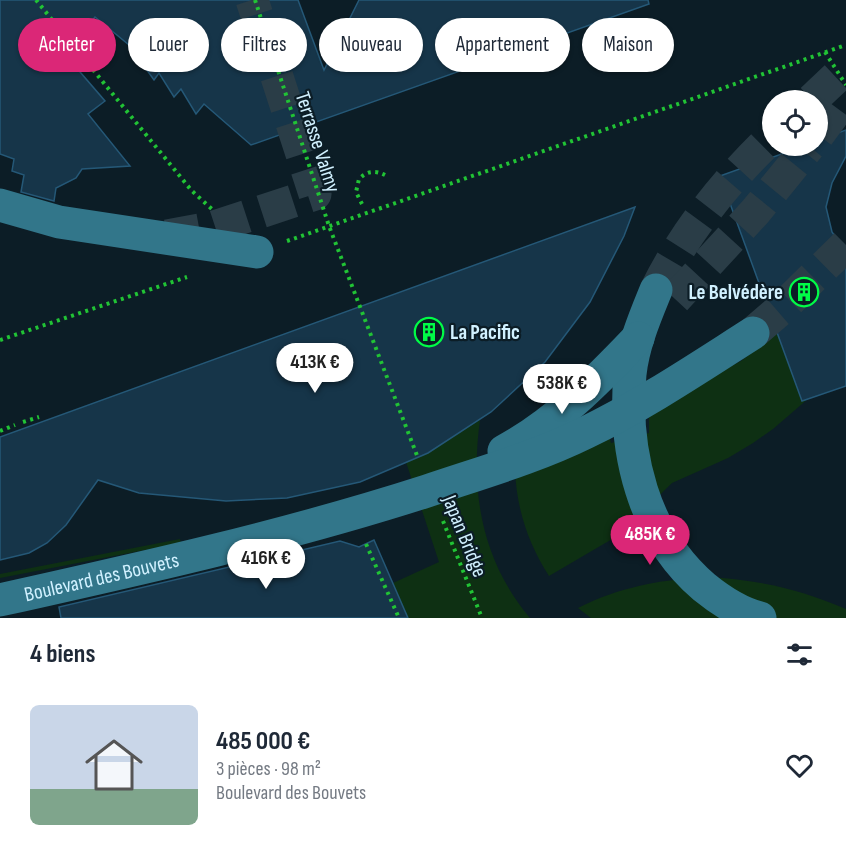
<!DOCTYPE html>
<html lang="fr">
<meta charset="utf-8">
<style>
body{margin:0;font-family:"Sofia Sans Condensed",sans-serif;background:#f2f2f3;color:#1f2937;height:100vh;display:flex;flex-direction:column;font-size:22px;white-space:nowrap}
*{box-sizing:border-box;margin:0}
p{font-size:20px;color:#747a83}
.icon{flex:none;width:33px;height:33px;fill:none;stroke:currentColor;stroke-width:2;stroke-linecap:round;stroke-linejoin:round}
.map{position:relative;height:618px;overflow:hidden}
.sheet{display:flex;flex-direction:column;background:#fff;flex:1}
.sheet>*{flex:none}
.hud{position:absolute;left:18px;top:18px;width:810px;height:54px;display:flex;gap:12px}
.controls{position:absolute;left:762px;top:90px;display:grid;gap:12px}
.controls a{display:grid;place-items:center;width:66px;height:66px;border-radius:50%;background:#fff;box-shadow:0 2px 4px #0004;font-size:30px}
.price{position:absolute;translate:-50% -51px;padding:0 14px;border-radius:21px;background:#fff;color:#222;font-size:20px;line-height:39px;filter:drop-shadow(0 2px 3px #0008)}
.price::after{content:'';position:absolute;left:50%;top:36px;width:18px;height:14px;margin-left:-9px;background:inherit;clip-path:polygon(0 0,100% 0,50% 100%)}
.price.current{background:#db2777;color:#fff}
ul{padding:0;list-style:none}
li{display:flex;align-items:center;gap:18px;height:150px;padding:0 30px}
li span{display:grid;place-items:center;flex:none;width:168px;height:120px;border-radius:9px;color:#555}
li>.icon{margin-inline-start:auto}
span .icon{width:72px;height:72px;fill:#fffc;stroke-width:1}
li b{font-size:26px}
h2{display:flex;justify-content:space-between;align-items:center;height:72px;padding:0 30px;font-size:26px}
.pill{padding:0 21px;border-radius:27px;background:#fff;box-shadow:0 2px 4px #0004;font-size:21px;line-height:54px}
.pill.current{background:#db2777;color:#fff}
.map>svg:first-child{display:block}
</style>
<div class="map">
<svg width="846" height="618" viewBox="0 0 846 618">
<rect width="100%" height="100%" fill="#0c1d26"/>
<!-- green -->
<g fill="#0e3013">
<path d="M777,333L801,400L809,398L773,429L753,443L728,458L672,483L619,535L549,576C528,543 517,510 515,471L608,431L611,443L649,433V410L741,361Z"/>
<path d="M480,420C470,492 482,561 530,618H408L393,583L439,562L406,462L428,453Z"/>
<polygon points="180,539 181,543 0,578 0,574"/>
<path d="M705,577C755,579 800,589 846,609V618H591L578,608C619,587 660,580 705,577Z"/>
</g>
<!-- building -->
<g fill="#163549" stroke="#255877" stroke-width="1.5">
<polygon points="0,0 298,0 324,70 359,0 648,0 649,4 251,145 204,104 196,114 181,89 174,97 159,73 154,80 129,45 95,17 80,35 62,51 105,101 88,114 130,166 82,169 76,178 56,188 54,201 21,192 24,175 12,171 14,159 0,154"/>
<polygon points="846,130 846,156 832,183 826,207 832,232 846,252 846,386 802,401 720,176 804,146 818,146 818,140"/>
<polygon points="635,207 624,236 590,302 545,362 491,412 428,453 360,482 287,498 226,501 139,493 98,480 66,525 47,543 29,553 0,560 0,437"/>
<polygon points="374,540 408,618 61,618 59,607 340,541 359,547"/>
</g>
<g fill="none" stroke-linecap="round" stroke-linejoin="round">
<!-- minor-tunnel -->
<g stroke="#2a3d47" stroke-width="33" stroke-dasharray="33 16" stroke-linecap="butt">
<polyline points="812,100 846,68"/>
<polyline points="818,135 846,97"/>
<polyline points="167,236 211,228 315,194 252,0"/>
<path d="M656,290C684,233 726,181 772,137"/>
<polyline points="675,299 755,212 809,146"/>
<polyline points="753,333 782,308 846,245"/>
</g>
<!-- path -->
<g stroke="#21c335" stroke-width="4" stroke-dasharray="3 4.5" stroke-linecap="butt">
<polyline points="36,0 192,191 213,210"/>
<polyline points="255,0 329,226 418,458"/>
<polyline points="825,52 846,85"/>
<path d="M362,204L356,192L359,179C367,171 375,170 385,175"/>
<polyline points="287,241 846,45"/>
<polyline points="0,340 187,277"/>
<polyline points="23,422 39,417"/>
<polyline points="0,431 15,425"/>
<polyline points="443,521 482,618"/>
<polyline points="366,544 399,618"/>
</g>
<!-- minor -->
<g stroke="#32768a" stroke-width="33">
<polyline points="0,205 59,222 257,252"/>
<path d="M656,290C645,317 633,345 630,374C623,451 643,535 704,587C720,600 740,613 760,618"/>
<path d="M504,451C555,424 598,380 638,338"/>
<path id="s1" d="M0,600C144,568 287,536 427,491C480,473 534,458 585,433C643,405 698,368 753,333"/>
</g>
</g>
<!-- icons -->
<defs>
<g id="building-ring" transform="scale(1.5)"><circle r="9.5" fill="#0c1d26" stroke="#00fc47" stroke-width="1.5"/><path d="M-4-6H4V6H1V3H-1V6H-4ZM-2.5-4.3h1.7v1.8h-1.7ZM.8-4.3h1.7v1.8H.8ZM-2.5-1h1.7V.8h-1.7ZM.8-1h1.7V.8H.8Z" fill="#00fc47"/></g>
</defs>
<g fill-rule="evenodd">
<use href="#building-ring" x="804" y="292"/>
<use href="#building-ring" x="429" y="332"/>
</g>
<g text-anchor="middle" stroke-width="4.5" stroke-linejoin="round" paint-order="stroke">
<!-- street labels -->
<g font-size="21" fill="#d1f1ff" stroke="#0c1d26">
<text transform="translate(318 142) rotate(72)" y="7">Terrasse Valmy</text>
<text transform="translate(465 536) rotate(68)" y="7">Japan Bridge</text>
<text dy="7" stroke="none"><textPath href="#s1" startOffset="104">Boulevard des Bouvets</textPath></text>
</g>
<!-- poi labels -->
<g font-size="21" font-weight="bold" fill="#d1f1ff" stroke="#0c1d26" text-anchor="end">
<text x="783" y="299">Le Belvédère</text>
<text x="450" y="339" text-anchor="start">La Pacific</text>
</g>
</g>
</svg>
<div class="controls">
<a><svg class="icon" aria-label="locate" viewBox="0 0 24 24"><circle cx="12" cy="12" r="6"/><path d="M12 2v4M12 18v4M2 12h4M18 12h4"/></svg></a>
</div>
<b class="price" style="left:315px;top:394px">413K €</b>
<b class="price" style="left:562px;top:415px">538K €</b>
<b class="price current" style="left:650px;top:566px">485K €</b>
<b class="price" style="left:266px;top:590px">416K €</b>
<div class="hud">
<a class="pill current">Acheter</a>
<a class="pill">Louer</a>
<a class="pill">Filtres</a>
<a class="pill">Nouveau</a>
<a class="pill">Appartement</a>
<a class="pill">Maison</a>
</div>
</div>
<section class="sheet">
<h2>4 biens<svg class="icon" aria-label="filters" viewBox="0 0 24 24"><path d="M4 7h16M4 17h16"/><circle cx="9" cy="7" r="2"/><circle cx="15" cy="17" r="2"/></svg></h2>
<ul>
<li><span style="background:linear-gradient(#c9d6e8 70%,#7fa58c 0)"><svg class="icon" aria-label="home" viewBox="0 0 24 24"><path d="M3 11l9-7 9 7M6 9v11h12V9"/></svg></span><div><b>485 000 €</b><p>3 pièces · 98 m²</p><p>Boulevard des Bouvets</p></div><svg class="icon" aria-label="heart" viewBox="0 0 24 24"><path d="M12 20l-8-8c-3-5 5-10 8-4 3-6 11-1 8 4z"/></svg></li>
</ul>
</section>
